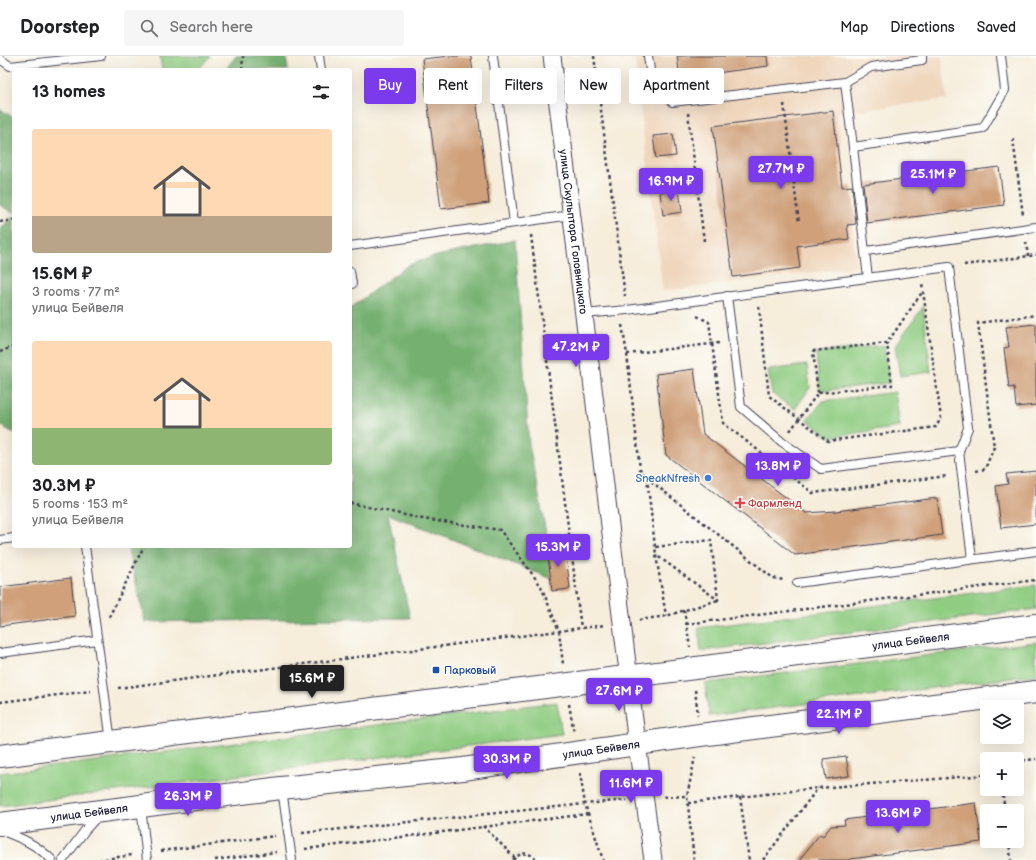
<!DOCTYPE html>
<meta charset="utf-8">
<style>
body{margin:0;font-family:"Balsamiq Sans",sans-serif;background:#f6f6f6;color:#202124;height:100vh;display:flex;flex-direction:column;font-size:15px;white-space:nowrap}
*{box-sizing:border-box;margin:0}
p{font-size:13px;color:#757577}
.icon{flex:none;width:22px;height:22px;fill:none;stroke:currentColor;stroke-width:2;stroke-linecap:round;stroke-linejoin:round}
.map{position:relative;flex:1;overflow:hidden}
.drawer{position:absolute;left:12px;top:12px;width:340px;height:480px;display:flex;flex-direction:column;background:#fff;border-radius:4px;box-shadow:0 4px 16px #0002}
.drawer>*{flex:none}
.banner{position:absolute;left:364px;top:12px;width:380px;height:36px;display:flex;gap:8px}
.controls{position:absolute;left:980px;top:644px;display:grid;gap:8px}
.controls a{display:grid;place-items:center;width:44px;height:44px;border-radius:4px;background:#fff;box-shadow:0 4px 16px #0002;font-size:20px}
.price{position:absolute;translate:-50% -34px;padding:0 9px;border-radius:4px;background:#7c3aed;color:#fff;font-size:13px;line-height:26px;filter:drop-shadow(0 1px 2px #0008)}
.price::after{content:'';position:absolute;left:50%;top:24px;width:12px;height:9px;margin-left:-6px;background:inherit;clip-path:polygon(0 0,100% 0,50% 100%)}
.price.current{background:#222;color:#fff}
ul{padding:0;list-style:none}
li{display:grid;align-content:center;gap:8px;height:212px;padding:0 20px}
li span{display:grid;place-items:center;height:124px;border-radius:4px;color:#555}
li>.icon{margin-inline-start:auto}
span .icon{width:72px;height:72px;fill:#fffc;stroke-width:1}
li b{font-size:17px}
h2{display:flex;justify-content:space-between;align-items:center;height:48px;padding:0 20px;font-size:17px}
.tag{padding:0 14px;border-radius:4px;background:#fff;box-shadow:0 4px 16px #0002;font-size:14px;line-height:36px}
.tag.current{background:#7c3aed;color:#fff}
header{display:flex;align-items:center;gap:24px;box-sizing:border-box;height:56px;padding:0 20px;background:#fff;border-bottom:1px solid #e0e0e0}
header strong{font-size:19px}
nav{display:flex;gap:22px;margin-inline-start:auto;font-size:14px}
.search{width:280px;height:36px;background:#f6f6f6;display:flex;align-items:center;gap:10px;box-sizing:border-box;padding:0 14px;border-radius:4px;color:#757577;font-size:15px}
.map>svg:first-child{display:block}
</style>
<header>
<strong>Doorstep</strong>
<div class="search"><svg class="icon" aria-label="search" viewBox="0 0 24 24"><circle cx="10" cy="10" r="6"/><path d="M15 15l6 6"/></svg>Search here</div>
<nav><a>Map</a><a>Directions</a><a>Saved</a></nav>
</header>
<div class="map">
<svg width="1036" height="804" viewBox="0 0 1036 804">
<rect width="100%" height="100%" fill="#fdfcf7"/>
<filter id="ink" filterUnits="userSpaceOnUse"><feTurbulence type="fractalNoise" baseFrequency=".025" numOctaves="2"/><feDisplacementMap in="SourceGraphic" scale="8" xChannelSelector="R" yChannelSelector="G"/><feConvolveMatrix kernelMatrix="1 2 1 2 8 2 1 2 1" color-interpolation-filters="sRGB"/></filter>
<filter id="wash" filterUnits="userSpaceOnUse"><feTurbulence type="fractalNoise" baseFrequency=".012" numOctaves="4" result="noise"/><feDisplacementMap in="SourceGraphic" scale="16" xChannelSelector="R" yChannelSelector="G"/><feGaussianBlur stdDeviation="0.9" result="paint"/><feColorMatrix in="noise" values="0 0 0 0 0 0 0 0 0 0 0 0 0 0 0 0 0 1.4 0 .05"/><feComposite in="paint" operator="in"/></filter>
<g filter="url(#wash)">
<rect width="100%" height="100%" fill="#f6eddb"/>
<!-- built -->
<polygon fill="#efd6bc" points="634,0 942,0 947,43 837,57 857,211 663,235"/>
<!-- green -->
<g fill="#90cc82" stroke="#59775e">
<polygon points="160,0 210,0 198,14 162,14"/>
<polygon points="923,251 931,316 900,320 895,290"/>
<polygon points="884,289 889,327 820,335 816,297"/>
<polygon points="807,309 810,332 795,353 772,338 768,314"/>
<polygon points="895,336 900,371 829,381 807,364 823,345"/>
<polygon points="1036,529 1036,553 701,595 698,572"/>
<polygon points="1036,586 1036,619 709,660 705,627"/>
<polygon points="557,646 562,678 0,750 0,717"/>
</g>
<!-- forest -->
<g fill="#74b070" stroke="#4b6956">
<polygon points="236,0 286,0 288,14 225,14"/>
<polygon points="0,53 14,62 14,157 0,149"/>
<polygon points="14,160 14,377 0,369 0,173"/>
<polygon points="515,184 529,388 555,524 388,458 410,562 145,566 127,490 350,490 350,252 408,209 432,201"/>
</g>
<g id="blocks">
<!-- building -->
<g fill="#cfa07a">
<polygon points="450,0 471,0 489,147 441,153 422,3"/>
<polygon points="677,0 767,0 768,10 680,22"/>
<polygon points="833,55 842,131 852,130 856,168 847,169 849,183 797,190 800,212 733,221 713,70"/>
<polygon points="673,78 676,100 656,102 653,80"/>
<polygon points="999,111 1004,149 867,167 863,128"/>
<polygon points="679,134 682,156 663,159 660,136"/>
<polygon points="1036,268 1036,349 1016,351 1014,331 1009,332 1004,292 1009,291 1006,271"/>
<polygon points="694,313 703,378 806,457 836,455 937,442 942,479 795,499 666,399 656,318"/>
<polygon points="1036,415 1036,468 1001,472 996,430 1008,428 1006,418"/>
<polygon points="565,490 570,533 552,535 547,492"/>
<polygon points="71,522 75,560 0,570 0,531"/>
<polygon points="846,700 849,720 826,723 823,703"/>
<polygon points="976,747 981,786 850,803 849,804 799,804 820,778 823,780 831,770 845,769 844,764"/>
</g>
</g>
</g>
<g filter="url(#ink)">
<use href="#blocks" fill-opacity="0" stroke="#424053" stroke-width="1"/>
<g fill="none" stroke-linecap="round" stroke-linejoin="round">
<!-- service casing -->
<g stroke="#424053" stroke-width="10">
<g id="service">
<polyline points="319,0 321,14"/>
<polyline points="493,0 514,167"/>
<polyline points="648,0 652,28 672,46 845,26 871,11 922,4 922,0"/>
<polyline points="0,3 10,10 101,0"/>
<polyline points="845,26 853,91"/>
<polyline points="350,190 572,159"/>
<polyline points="866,195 1036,171"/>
<polyline points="350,215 352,228"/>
<polyline points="868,222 853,91 983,72 1005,34 1001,0"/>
<polyline points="727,240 741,351 782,386 821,413 959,395"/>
<polyline points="584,258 627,254 949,211 968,372 959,395 972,503"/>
<polyline points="0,484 14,482"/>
<polyline points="85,490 111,686"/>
<polyline points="797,527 1036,495"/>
<polyline points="0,597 97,584"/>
<polyline points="282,733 292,804"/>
<polyline points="141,751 147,804"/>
<path d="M0,774C21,782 36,788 52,804"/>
<polyline points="63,804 86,773 97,761"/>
</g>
</g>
<!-- minor casing -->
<g stroke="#424053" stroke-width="19">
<g id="minor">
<path id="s1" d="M552,0L637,688L653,804"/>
</g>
</g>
<!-- secondary casing -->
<g stroke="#424053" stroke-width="24">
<g id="secondary">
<path id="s2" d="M0,700L1036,569"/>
<path id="s3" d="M0,768L281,732L463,713L700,679L1036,636"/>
</g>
</g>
<!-- path -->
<g stroke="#424053" stroke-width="2.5" stroke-dasharray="3 3" stroke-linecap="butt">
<polyline points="594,0 625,240"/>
<polyline points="242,14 243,0"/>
<polyline points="784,48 799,167"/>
<polyline points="688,57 704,185"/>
<polyline points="1013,83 1023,159"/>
<polyline points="0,166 14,164"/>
<polyline points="531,179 581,572"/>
<polyline points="1026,186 1028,200"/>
<polyline points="964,209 1036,199"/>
<polyline points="759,251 769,340 828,385 936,371 941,362 922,228"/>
<polyline points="697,260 709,266 723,367 813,437 947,420"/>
<polyline points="622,269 627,298 640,413 647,422 773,522 784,524"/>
<polyline points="0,296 14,290"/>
<polyline points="627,298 719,287"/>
<polyline points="818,337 813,295 887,287 923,235"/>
<polyline points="790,375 818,337 892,329 887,287"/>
<polyline points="976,415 985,413 994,391 978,267 1036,259"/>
<polyline points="647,422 656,499 666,560"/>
<polyline points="350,447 423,463 500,474 541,530 559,575 563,608"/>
<polyline points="656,491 711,484 718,544 656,499"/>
<polyline points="684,554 690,591"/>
<polyline points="109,561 144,490"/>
<polyline points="639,564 666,560 718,544"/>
<polyline points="686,568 1036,524"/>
<polyline points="118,632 605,569"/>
<polyline points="695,634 698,659"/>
<polyline points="0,646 91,635"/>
<polyline points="569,648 574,677"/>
<polyline points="1017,705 1036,703"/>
<polyline points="580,717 585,748 627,744"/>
<polyline points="1002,733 1005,755"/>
<polyline points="664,741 687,740"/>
<polyline points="740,741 749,804"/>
<polyline points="688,747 818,732 987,719"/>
<polyline points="483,770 515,802"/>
<polyline points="302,777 585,748 603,804"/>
<polyline points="1009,785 1011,804"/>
<polyline points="305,793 588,758"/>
<polyline points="161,795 275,780"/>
<polyline points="99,804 132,799"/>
<polyline points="215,804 276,796"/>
<path d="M513,804C520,796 530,795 536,804"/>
<polyline points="694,804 687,740 695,701"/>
<polyline points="763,804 818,732"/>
</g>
<!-- service -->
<use href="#service" stroke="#fff" stroke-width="8"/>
<!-- minor -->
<use href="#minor" stroke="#fff" stroke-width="17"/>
<!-- secondary -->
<use href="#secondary" stroke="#fff" stroke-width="22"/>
</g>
</g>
<!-- markers -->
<circle fill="#3f7fe0" stroke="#fdfcf7" stroke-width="1.5" cx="708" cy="422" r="4"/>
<path fill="#e0444e" stroke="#fdfcf7" stroke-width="1.5" d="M738 441h4v4h4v4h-4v4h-4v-4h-4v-4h4z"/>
<rect fill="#1a4fb4" stroke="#fdfcf7" stroke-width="1.5" x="432" y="610" width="8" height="8" rx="2"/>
<g text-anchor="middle" stroke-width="3" stroke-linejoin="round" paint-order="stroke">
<!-- street labels -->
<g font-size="11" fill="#22223b" stroke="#fdfcf7">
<text dy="4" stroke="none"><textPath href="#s1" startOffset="177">улица Скульптора Головницкого</textPath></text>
<text dy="4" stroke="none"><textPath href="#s2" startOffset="918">улица Бейвеля</textPath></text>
<text dy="4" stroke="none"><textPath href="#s3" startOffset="606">улица Бейвеля</textPath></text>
<text dy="4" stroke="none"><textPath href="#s3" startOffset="90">улица Бейвеля</textPath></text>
</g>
<!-- shop labels -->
<g font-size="11" fill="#366cbe" stroke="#fdfcf7" text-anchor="end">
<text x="700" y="426">SneakNfresh</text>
</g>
<!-- health labels -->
<g font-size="11" fill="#be3a42" stroke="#fdfcf7" text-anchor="start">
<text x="748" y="451">Фармленд</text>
</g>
<!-- transit labels -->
<g font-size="11" fill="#164399" stroke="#fdfcf7" text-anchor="start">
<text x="444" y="618">Парковый</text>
</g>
</g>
</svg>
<div class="controls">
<a><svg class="icon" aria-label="layers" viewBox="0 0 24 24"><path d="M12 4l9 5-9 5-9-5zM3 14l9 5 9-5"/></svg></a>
<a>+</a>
<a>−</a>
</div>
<b class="price" style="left:781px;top:134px">27.7M ₽</b>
<b class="price" style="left:933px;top:139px">25.1M ₽</b>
<b class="price" style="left:671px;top:146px">16.9M ₽</b>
<b class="price" style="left:576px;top:312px">47.2M ₽</b>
<b class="price" style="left:778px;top:431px">13.8M ₽</b>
<b class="price" style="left:558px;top:512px">15.3M ₽</b>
<b class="price current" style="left:312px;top:643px">15.6M ₽</b>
<b class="price" style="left:619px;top:656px">27.6M ₽</b>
<b class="price" style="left:839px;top:679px">22.1M ₽</b>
<b class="price" style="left:507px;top:724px">30.3M ₽</b>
<b class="price" style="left:631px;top:748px">11.6M ₽</b>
<b class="price" style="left:188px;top:761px">26.3M ₽</b>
<b class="price" style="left:898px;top:778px">13.6M ₽</b>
<div class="banner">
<a class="tag current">Buy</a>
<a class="tag">Rent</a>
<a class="tag">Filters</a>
<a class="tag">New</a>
<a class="tag">Apartment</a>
</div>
<section class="drawer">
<h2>13 homes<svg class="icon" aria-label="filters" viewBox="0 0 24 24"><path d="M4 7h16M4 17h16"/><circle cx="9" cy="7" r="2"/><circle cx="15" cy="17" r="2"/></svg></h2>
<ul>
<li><span style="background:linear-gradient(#ffd9b3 70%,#b9a48a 0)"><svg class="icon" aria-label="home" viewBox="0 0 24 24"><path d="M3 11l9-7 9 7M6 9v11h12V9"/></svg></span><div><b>15.6M ₽</b><p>3 rooms · 77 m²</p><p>улица Бейвеля</p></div></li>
<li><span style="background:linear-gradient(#ffd9b3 70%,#8fb573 0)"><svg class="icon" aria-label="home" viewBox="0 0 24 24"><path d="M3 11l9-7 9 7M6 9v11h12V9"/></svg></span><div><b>30.3M ₽</b><p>5 rooms · 153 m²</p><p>улица Бейвеля</p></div></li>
</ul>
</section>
</div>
